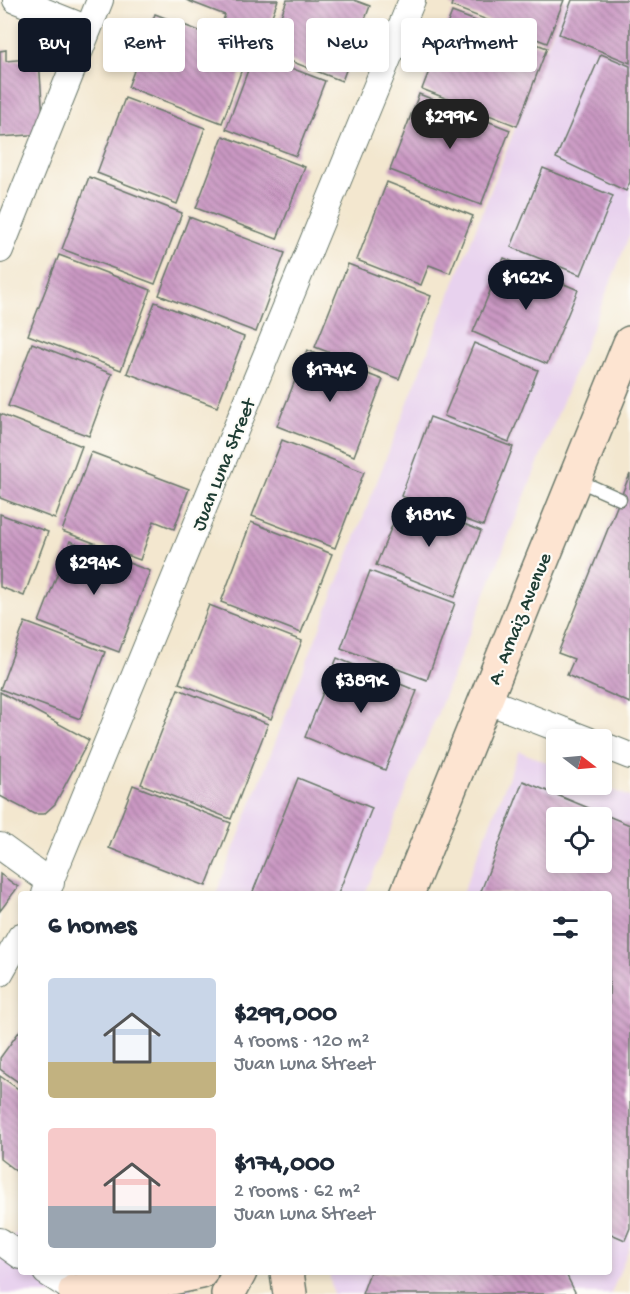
<!DOCTYPE html>
<meta charset="utf-8">
<style>
body{margin:0;font-family:"Gochi Hand",sans-serif;background:#f2f2f3;color:#1f2937;height:100vh;display:flex;flex-direction:column;font-size:22px;white-space:nowrap}
*{box-sizing:border-box;margin:0}
p{font-size:20px;color:#747a83}
.icon{flex:none;width:33px;height:33px;fill:none;stroke:currentColor;stroke-width:2;stroke-linecap:round;stroke-linejoin:round}
.map{position:relative;flex:1;overflow:hidden}
.side{position:absolute;left:18px;top:891px;width:594px;height:384px;display:flex;flex-direction:column;background:#fff;border-radius:6px;box-shadow:0 3px 9px #0003}
.side>*{flex:none}
.top-card{position:absolute;left:18px;top:18px;width:594px;height:54px;display:flex;gap:12px}
.needle{width:39px;rotate:106deg}
.controls{position:absolute;left:546px;top:729px;display:grid;gap:12px}
.controls a{display:grid;place-items:center;width:66px;height:66px;border-radius:6px;background:#fff;box-shadow:0 3px 9px #0003;font-size:30px}
.price{position:absolute;translate:-50% -51px;padding:0 14px;border-radius:21px;background:#111827;color:#fff;font-size:20px;line-height:39px;filter:drop-shadow(0 2px 3px #0008)}
.price::after{content:'';position:absolute;left:50%;top:36px;width:18px;height:14px;margin-left:-9px;background:inherit;clip-path:polygon(0 0,100% 0,50% 100%)}
.price.on{background:#222;color:#fff}
ul{padding:0;list-style:none}
li{display:flex;align-items:center;gap:18px;height:150px;padding:0 30px}
li span{display:grid;place-items:center;flex:none;width:168px;height:120px;border-radius:6px;color:#555}
li>.icon{margin-inline-start:auto}
span .icon{width:72px;height:72px;fill:#fffc;stroke-width:1}
li b{font-size:26px}
h2{display:flex;justify-content:space-between;align-items:center;height:72px;padding:0 30px;font-size:26px}
.tag{padding:0 21px;border-radius:6px;background:#fff;box-shadow:0 3px 9px #0003;font-size:21px;line-height:54px}
.tag.on{background:#111827;color:#fff}
.map>svg:first-child{display:block}
</style>
<div class="map">
<svg width="630" height="1294" viewBox="0 0 630 1294">
<defs>
<pattern id="building-back-hatch" width="6" height="6" patternUnits="userSpaceOnUse" patternTransform="scale(1.5)"><rect width="6" height="6" fill="#ca98c3"/><path d="M-1 5l2 2M0 0l6 6M5-1l2 2" fill="none" stroke="#a37d9f"/></pattern>
</defs>
<rect width="100%" height="100%" fill="#fdfcf7"/>
<filter id="ink" filterUnits="userSpaceOnUse"><feTurbulence type="fractalNoise" baseFrequency=".0167" numOctaves="2"/><feDisplacementMap in="SourceGraphic" scale="12" xChannelSelector="R" yChannelSelector="G"/><feConvolveMatrix kernelMatrix="1 2 1 2 8 2 1 2 1" color-interpolation-filters="sRGB"/></filter>
<filter id="wash" filterUnits="userSpaceOnUse"><feTurbulence type="fractalNoise" baseFrequency=".008" numOctaves="4" result="noise"/><feDisplacementMap in="SourceGraphic" scale="24" xChannelSelector="R" yChannelSelector="G"/><feGaussianBlur stdDeviation="1.35" result="paint"/><feColorMatrix in="noise" values="0 0 0 0 0 0 0 0 0 0 0 0 0 0 0 0 0 1.4 0 .05"/><feComposite in="paint" operator="in"/></filter>
<g filter="url(#wash)">
<rect width="100%" height="100%" fill="#f3e7cf"/>
<!-- built -->
<g fill="#e8d2ee" fill-rule="evenodd">
<polygon points="565,0 630,0 630,234 365,894 216,894"/>
<path d="M519,751L556,766V784L601,785L630,797V1246L611,1294H333L329,1272H609V894H462ZM556,818H602V862H556Z"/>
<polygon points="21,1225 21,1272 201,1272 187,1294 0,1294 0,1251"/>
</g>
<g id="blocks">
<!-- building -->
<g fill="url(#building-back-hatch)" fill-rule="evenodd">
<polygon points="186,0 278,0 260,47 219,31 225,15"/>
<polygon points="287,0 354,0 370,6 342,81 267,52"/>
<polygon points="453,0 564,0 547,43 451,6"/>
<polygon points="572,0 630,0 630,63 559,34"/>
<polygon points="452,12 547,48 517,126 422,89"/>
<polygon points="155,14 249,50 222,123 128,87"/>
<polygon points="6,50 6,61 39,58 44,134 0,137 0,51"/>
<polygon points="254,54 325,81 296,156 226,129"/>
<polygon points="601,54 630,66 630,182 626,191 556,158"/>
<polygon points="419,94 510,130 481,205 390,170"/>
<polygon points="125,98 205,128 177,204 97,173"/>
<polygon points="223,136 305,167 277,239 196,208"/>
<polygon points="543,168 613,196 581,275 511,247"/>
<polygon points="89,177 182,213 155,284 62,249"/>
<polygon points="387,182 473,216 450,273 429,265 421,285 357,260"/>
<polygon points="189,217 285,253 256,332 159,295"/>
<polygon points="59,255 151,290 121,370 28,335"/>
<polygon points="504,258 578,290 547,364 473,332"/>
<polygon points="348,264 431,296 399,379 315,347"/>
<polygon points="155,302 244,337 217,407 127,373"/>
<polygon points="32,343 112,374 89,436 8,406"/>
<polygon points="474,343 538,370 509,442 444,416"/>
<polygon points="307,350 383,380 354,456 277,426"/>
<polygon points="0,414 82,446 55,519 0,498"/>
<polygon points="430,417 513,447 483,526 401,496"/>
<polygon points="282,440 364,472 335,548 252,516"/>
<polygon points="91,452 189,489 174,529 154,521 140,560 62,531"/>
<polygon points="630,474 630,703 567,675 574,659 558,653"/>
<polygon points="403,499 481,531 455,597 376,565"/>
<polygon points="0,514 48,532 24,596 0,587"/>
<polygon points="251,522 332,554 301,633 221,602"/>
<polygon points="70,541 150,571 119,652 39,622"/>
<polygon points="370,571 455,603 427,680 341,648"/>
<polygon points="209,605 302,641 271,719 179,683"/>
<polygon points="25,622 105,652 80,719 0,689"/>
<polygon points="337,658 417,691 385,770 305,737"/>
<polygon points="178,689 268,724 231,819 141,784"/>
<polygon points="0,692 89,740 55,804 44,814 34,814 0,796"/>
<polygon points="298,778 372,808 338,894 252,894"/>
<path d="M523,781L630,825V1228L625,1240L609,1233V894H480ZM556,818H602V862H556Z"/>
<polygon points="133,785 231,823 206,886 109,848"/>
<polygon points="0,874 18,887 0,911"/>
<polygon points="21,1029 21,1084 0,1069 0,1058"/>
<polygon points="0,1076 21,1091 21,1175 0,1159"/>
<polygon points="370,1272 565,1272 576,1294 362,1294"/>
</g>
</g>
</g>
<g filter="url(#ink)">
<use href="#blocks" fill-opacity="0" stroke="#69786a" stroke-width="1.5"/>
<g fill="none" stroke-linecap="round" stroke-linejoin="round">
<!-- service casing -->
<g stroke="#69786a" stroke-width="15">
<polyline id="service" points="577,480 620,499"/>
</g>
<!-- minor casing -->
<g stroke="#69786a" stroke-width="28">
<g id="minor">
<polyline points="16,0 88,29"/>
<polyline points="0,250 100,0"/>
<polyline points="485,700 588,740"/>
<polyline points="602,745 630,756"/>
<polyline points="0,846 51,883"/>
<polyline points="45,894 412,0"/>
<polyline points="0,973 21,936"/>
<polyline points="0,1241 21,1256"/>
<polyline points="46,1272 80,1294"/>
</g>
</g>
<!-- secondary casing -->
<g stroke="#69786a" stroke-width="36">
<g id="secondary">
<polyline points="407,894 630,343"/>
<polyline points="287,1272 290,1294"/>
<polyline points="76,1294 75,1291 142,1284 201,1272"/>
<polyline points="228,1294 240,1272"/>
</g>
</g>
<!-- service -->
<use href="#service" stroke="#fff" stroke-width="12"/>
<!-- minor -->
<use href="#minor" stroke="#fff" stroke-width="26"/>
<!-- secondary -->
<use href="#secondary" stroke="#fde4d1" stroke-width="33"/>
</g>
</g>
<g text-anchor="middle" stroke-width="4.5" stroke-linejoin="round" paint-order="stroke">
<!-- street labels -->
<g font-size="20" fill="#1f3d34" stroke="#fdfcf7">
<text transform="translate(222 464) rotate(-68)" y="7">Juan Luna Street</text>
<text transform="translate(518 618) rotate(-68)" y="7">A. Arnaiz Avenue</text>
</g>
</g>
</svg>
<div class="controls">
<a><svg class="needle" viewBox="-14 -14 28 28"><path d="M0-13l5 13h-10z" fill="#e53935"/><path d="M0 13l5-13h-10z" fill="#747a83"/></svg></a>
<a><svg class="icon" aria-label="locate" viewBox="0 0 24 24"><circle cx="12" cy="12" r="6"/><path d="M12 2v4M12 18v4M2 12h4M18 12h4"/></svg></a>
</div>
<b class="price on" style="left:450px;top:150px">$299K</b>
<b class="price" style="left:526px;top:311px">$162K</b>
<b class="price" style="left:330px;top:403px">$174K</b>
<b class="price" style="left:429px;top:548px">$181K</b>
<b class="price" style="left:94px;top:596px">$294K</b>
<b class="price" style="left:361px;top:714px">$389K</b>
<div class="top-card">
<a class="tag on">Buy</a>
<a class="tag">Rent</a>
<a class="tag">Filters</a>
<a class="tag">New</a>
<a class="tag">Apartment</a>
</div>
<section class="side">
<h2>6 homes<svg class="icon" aria-label="filters" viewBox="0 0 24 24"><path d="M4 7h16M4 17h16"/><circle cx="9" cy="7" r="2"/><circle cx="15" cy="17" r="2"/></svg></h2>
<ul>
<li><span style="background:linear-gradient(#c9d6e8 70%,#c2b280 0)"><svg class="icon" aria-label="home" viewBox="0 0 24 24"><path d="M3 11l9-7 9 7M6 9v11h12V9"/></svg></span><div><b>$299,000</b><p>4 rooms · 120 m²</p><p>Juan Luna Street</p></div></li>
<li><span style="background:linear-gradient(#f6c9c9 65%,#9aa5b1 0)"><svg class="icon" aria-label="home" viewBox="0 0 24 24"><path d="M3 11l9-7 9 7M6 9v11h12V9"/></svg></span><div><b>$174,000</b><p>2 rooms · 62 m²</p><p>Juan Luna Street</p></div></li>
</ul>
</section>
</div>
